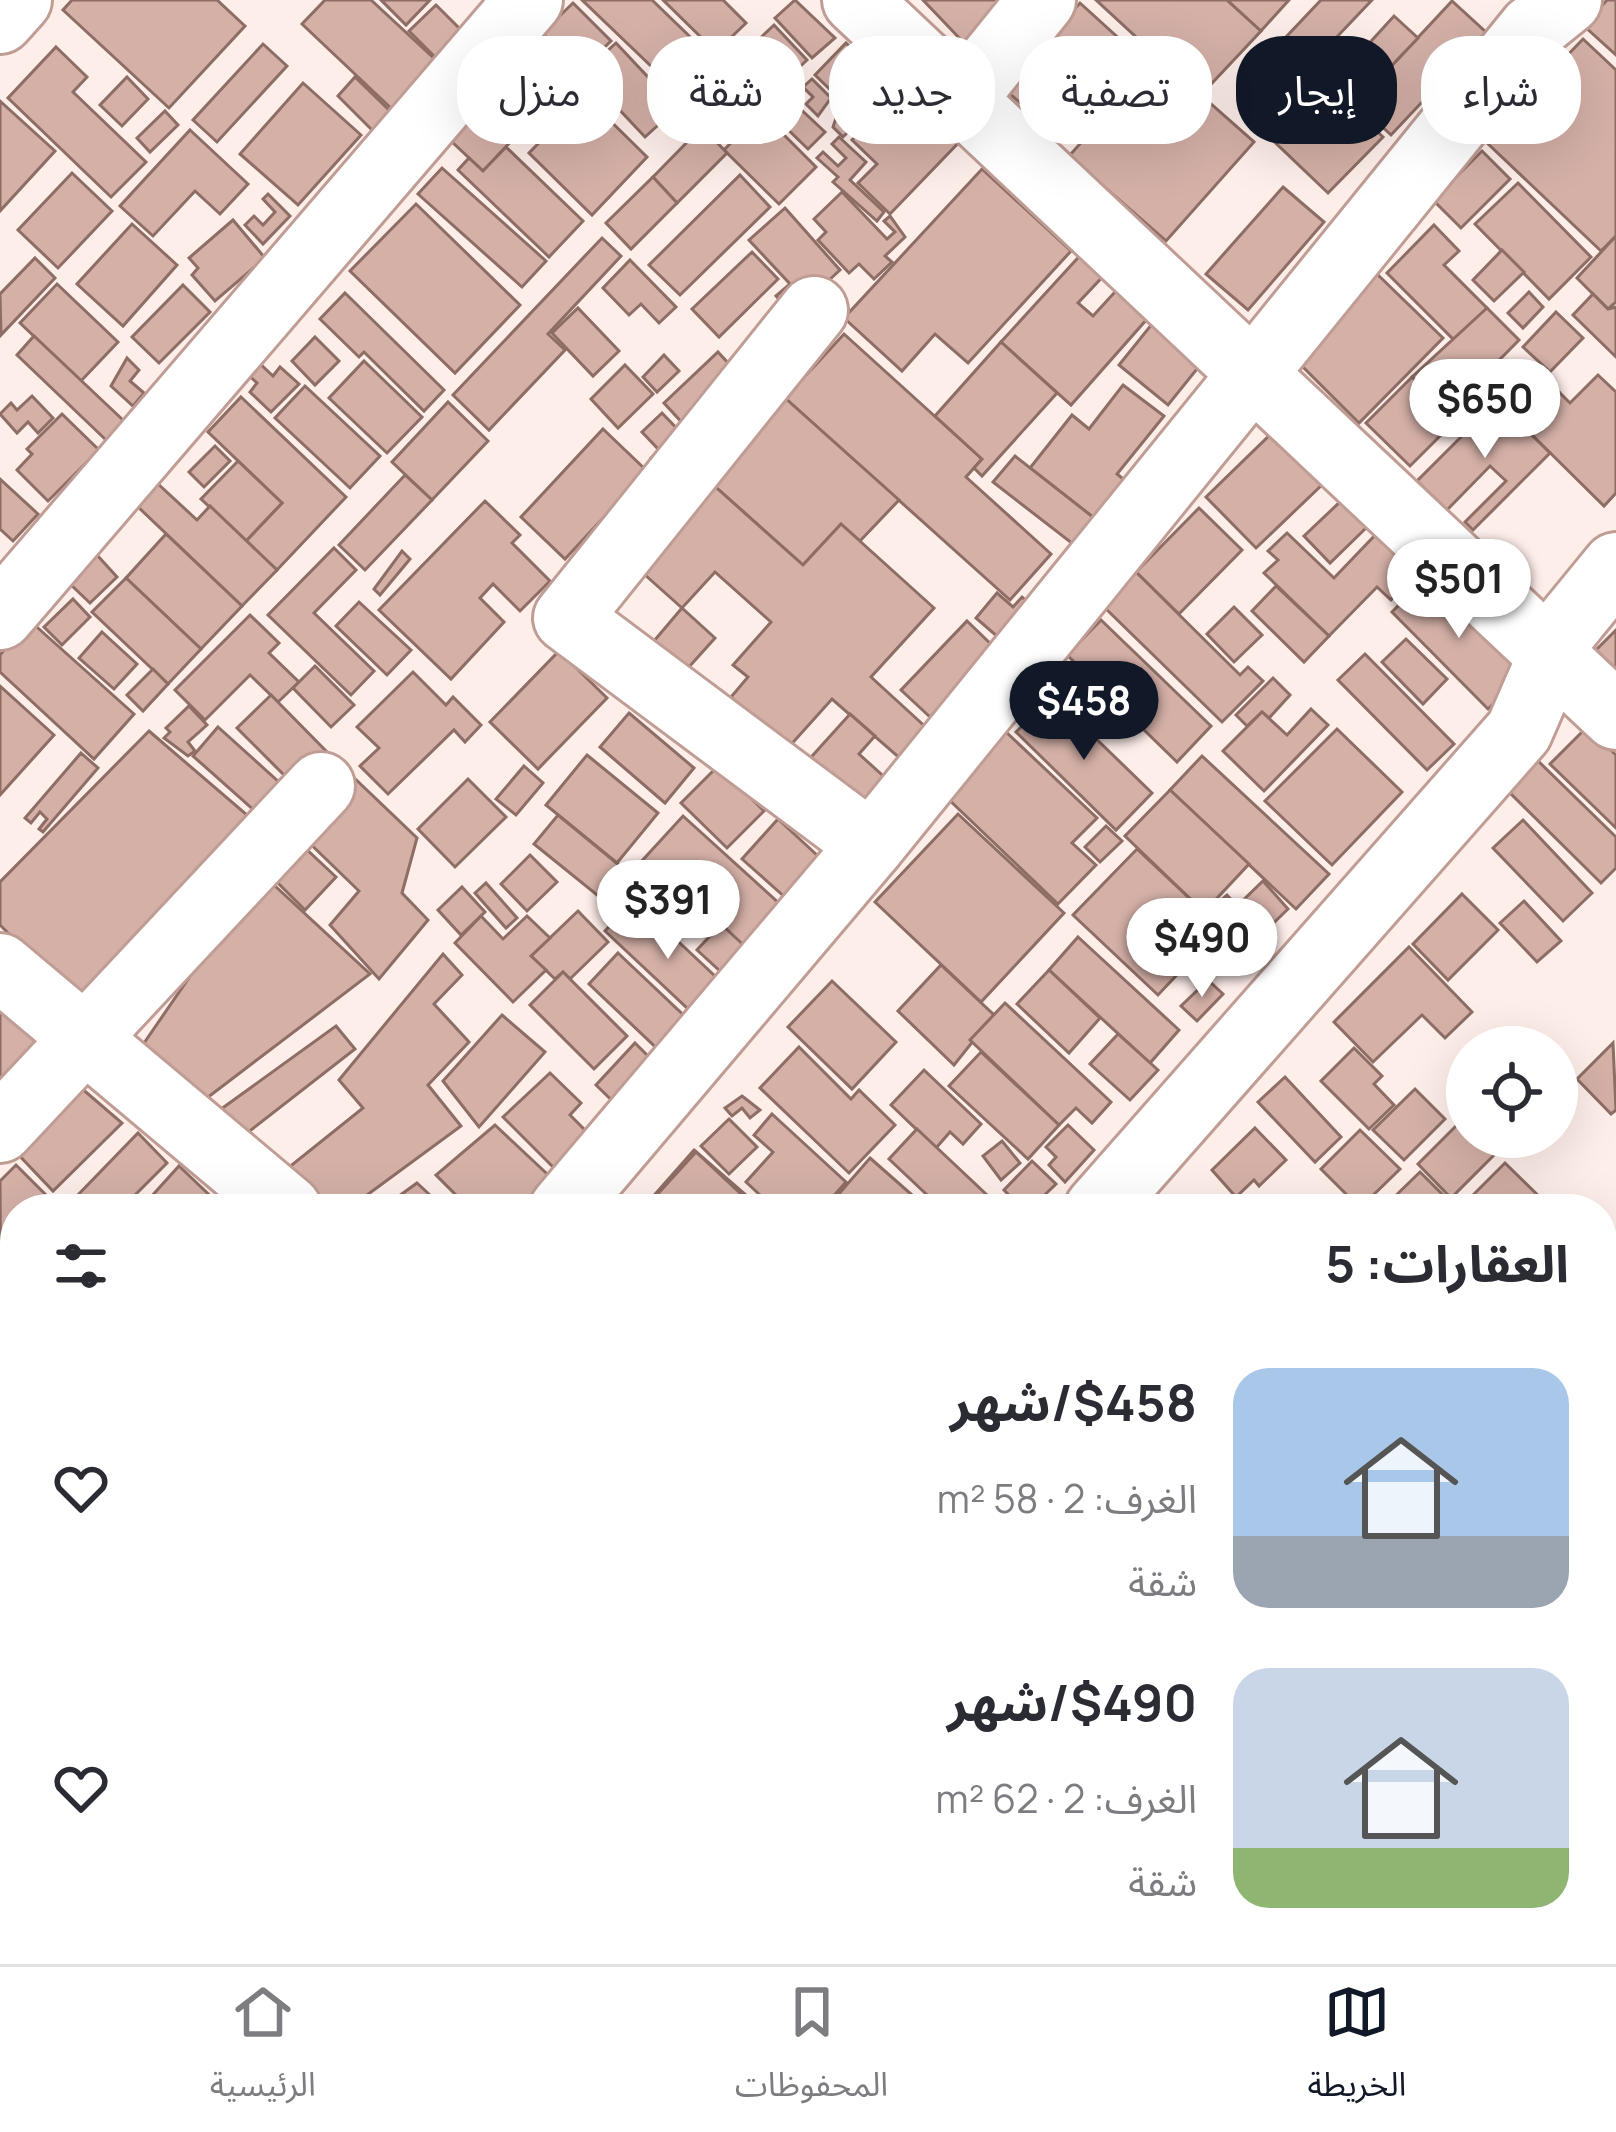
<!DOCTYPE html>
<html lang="ar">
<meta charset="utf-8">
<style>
body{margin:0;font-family:Manrope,"Noto Sans Arabic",sans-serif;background:#f7f7f7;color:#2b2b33;direction:rtl;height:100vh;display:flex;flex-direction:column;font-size:45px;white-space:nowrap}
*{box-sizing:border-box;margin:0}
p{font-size:39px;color:#7c7c81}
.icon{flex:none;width:66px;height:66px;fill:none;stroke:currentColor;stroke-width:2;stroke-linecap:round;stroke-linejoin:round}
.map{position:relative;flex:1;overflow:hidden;direction:ltr}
.details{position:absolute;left:0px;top:1194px;width:1617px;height:771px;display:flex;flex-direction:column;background:#fff;border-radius:48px 48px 0 0;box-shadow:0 12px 48px #0002;direction:rtl}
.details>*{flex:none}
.guide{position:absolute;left:36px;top:36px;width:1545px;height:108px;direction:rtl;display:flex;gap:24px}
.tools{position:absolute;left:1446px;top:1026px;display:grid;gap:24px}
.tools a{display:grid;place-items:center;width:132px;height:132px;border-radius:50%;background:#fff;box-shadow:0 12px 48px #0002;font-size:60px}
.price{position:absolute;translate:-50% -102px;padding:0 27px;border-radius:42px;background:#fff;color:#222;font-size:39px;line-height:78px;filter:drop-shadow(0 3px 6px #0008)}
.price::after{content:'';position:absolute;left:50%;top:72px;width:36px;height:27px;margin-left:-18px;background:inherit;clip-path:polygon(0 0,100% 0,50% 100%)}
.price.selected{background:#111827;color:#fff}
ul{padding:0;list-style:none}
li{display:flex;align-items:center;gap:36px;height:300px;padding:0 48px}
li span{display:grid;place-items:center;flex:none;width:336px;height:240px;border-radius:36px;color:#555}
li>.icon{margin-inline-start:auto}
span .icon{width:144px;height:144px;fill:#fffc;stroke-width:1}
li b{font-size:51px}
h2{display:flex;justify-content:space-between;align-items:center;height:144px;padding:0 48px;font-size:51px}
.tag{padding:0 42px;border-radius:48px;background:#fff;box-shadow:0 12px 48px #0002;font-size:42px;line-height:108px}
.tag.selected{background:#111827;color:#fff}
.tabs{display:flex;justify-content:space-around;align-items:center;height:168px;border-top:3px solid #e1e1e2;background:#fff;font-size:33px;color:#7c7c81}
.tabs a{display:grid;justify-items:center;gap:6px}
.tabs .selected{color:#111827}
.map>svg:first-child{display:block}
</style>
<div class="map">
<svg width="1616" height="1964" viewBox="0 0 1616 1964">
<rect width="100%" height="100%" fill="#feeeea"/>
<!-- building -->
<g fill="#d4b0a7" stroke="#8d6d64" stroke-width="3">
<polygon points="72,0 217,0 245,26 169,108 63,10"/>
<polygon points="325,0 371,0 439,63 394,111 302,24"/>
<polygon points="381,0 430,0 406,25"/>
<polygon points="582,0 652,0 712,58 678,92"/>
<polygon points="663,0 723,0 746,23 716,52"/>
<polygon points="795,0 835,38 812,58 775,18"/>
<polygon points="923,0 1009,0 964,43"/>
<polygon points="1096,0 1227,0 1261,31 1200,96"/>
<polygon points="1227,0 1289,0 1261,31"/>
<polygon points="1321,0 1372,0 1314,61 1287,36"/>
<polygon points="1607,0 1616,0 1616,55 1584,26"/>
<polygon points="1452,1 1487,33 1391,135 1357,103"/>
<polygon points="573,3 611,41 580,71 542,33"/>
<polygon points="1080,3 1134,52 1101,89 1046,40"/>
<polygon points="436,5 463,32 436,58 409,31"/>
<polygon points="1394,16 1418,38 1377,81 1354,60"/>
<polygon points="774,25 807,60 726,137 710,120 716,115 698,97"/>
<polygon points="546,37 574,66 534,105 523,93 528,88 512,72"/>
<polygon points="1583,39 1616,70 1616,236 1601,251 1485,141"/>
<polygon points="1046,40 1101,89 1058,136 1003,88"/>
<polygon points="616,43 677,108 645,137 584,72"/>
<polygon points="846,43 876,73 844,103 815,75"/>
<polygon points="263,44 287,66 217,142 193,120"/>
<polygon points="56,47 87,77 73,92 146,162 111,197 8,98"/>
<polygon points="1158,57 1254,142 1166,241 1069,156"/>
<polygon points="1315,72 1383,137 1328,193 1261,129"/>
<polygon points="127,77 148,99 122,126 100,105"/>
<polygon points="355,77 392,113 373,131 338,96"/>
<polygon points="812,79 831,98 818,116 806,104 813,97 803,87"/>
<polygon points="908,82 965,136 890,214 858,183 877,164 852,140"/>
<polygon points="303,83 361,135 298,205 240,154"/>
<polygon points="503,87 534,117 483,171 451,141"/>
<polygon points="585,96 647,157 592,215 529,153"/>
<polygon points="0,101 55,151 0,211"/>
<polygon points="793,102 825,132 808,149 776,118"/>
<polygon points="853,110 861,119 843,137 833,127 836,118"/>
<polygon points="165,111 178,125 150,152 137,138"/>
<polygon points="761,112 816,167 779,204 724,150"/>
<polygon points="702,127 727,153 677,203 653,177"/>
<polygon points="190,130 248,184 220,214 195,191 153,236 120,206"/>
<polygon points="839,137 866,162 850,180 884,212 877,221 833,182 838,177 817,158 823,152 838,166 846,158 832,144"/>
<polygon points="506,147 583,221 549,257 458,170 469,158 483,171"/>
<polygon points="1482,151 1510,179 1461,228 1433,200"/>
<polygon points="442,168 546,261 522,287 418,194"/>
<polygon points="982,169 1071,251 968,363 935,334 902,371 844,318"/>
<polygon points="72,173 112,211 58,268 18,230"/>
<polygon points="740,175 770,207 680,295 649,265"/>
<polygon points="653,177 677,203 631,249 606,223"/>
<polygon points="1518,183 1591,257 1549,299 1475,224"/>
<polygon points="1283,187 1324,222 1248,310 1206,274"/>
<polygon points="842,192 887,239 895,232 884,221 890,216 905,237 885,256 892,262 874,279 859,264 849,273 818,240 826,232 814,219"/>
<polygon points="268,194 290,216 263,244 245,225 254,216 263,225 275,212 263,199"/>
<polygon points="416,204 520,305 455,373 350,271"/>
<polygon points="785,208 840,270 792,314 776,296 790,284 749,240"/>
<polygon points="233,220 265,258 215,301 192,275 198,268 189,258"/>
<polygon points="132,224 177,265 123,326 77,284"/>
<polygon points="1434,225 1459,251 1444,265 1487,308 1455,341 1387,273"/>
<polygon points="1616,236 1616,302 1608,309 1577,278"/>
<polygon points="602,238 621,256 548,334 565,350 489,430 453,395"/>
<polygon points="1086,249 1109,270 1078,303 1093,316 1124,282 1155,310 1071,405 1001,342"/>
<polygon points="1502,250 1524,272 1494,301 1473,280"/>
<polygon points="752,252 778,279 719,337 692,309"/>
<polygon points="35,258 55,278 1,335 0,294"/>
<polygon points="630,260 676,307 659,323 641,304 629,315 603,288"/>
<polygon points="1377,274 1443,338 1359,423 1294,358"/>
<polygon points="57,284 118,342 81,381 20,323"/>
<polygon points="183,285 210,312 159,363 132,337"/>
<polygon points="1529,292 1543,307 1523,328 1508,313"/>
<polygon points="345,293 444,390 424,411 364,352 359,357 320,319"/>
<polygon points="1593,294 1608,309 1616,307 1616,357 1573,315"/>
<polygon points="578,308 619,351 593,376 552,333"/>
<polygon points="1487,308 1519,340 1448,412 1412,377"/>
<polygon points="1556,312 1583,338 1550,372 1523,347"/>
<polygon points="1156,319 1205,359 1168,405 1119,365"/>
<polygon points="844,334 982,459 966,477 1051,554 1010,600 785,398"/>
<polygon points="34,336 124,421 106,440 17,355"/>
<polygon points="315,337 339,361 315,385 292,361"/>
<polygon points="1001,342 1057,393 982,476 974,468 982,459 935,416"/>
<polygon points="718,352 742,378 688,429 664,403"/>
<polygon points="664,355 679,371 657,392 643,377"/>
<polygon points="127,358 139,370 130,381 144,393 133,406 111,386"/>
<polygon points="254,358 273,376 280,367 299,384 271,412 250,392 257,383 243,370"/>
<polygon points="364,361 422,417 387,453 329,398"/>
<polygon points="1532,364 1559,392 1524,427 1497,401"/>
<polygon points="625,365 653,394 618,428 591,399"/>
<polygon points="1598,375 1616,392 1616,493 1604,506 1524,427 1559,392 1570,403"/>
<polygon points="1412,377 1456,420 1410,466 1366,423"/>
<polygon points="1123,385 1164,416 1117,474 1133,487 1103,525 1030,468 1072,415 1089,429"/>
<polygon points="305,386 380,456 350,488 275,418"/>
<polygon points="32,396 53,418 38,433 28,422 17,433 0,414 11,403 17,410"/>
<polygon points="241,397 346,497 277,570 246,541 282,503 208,432"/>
<polygon points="785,398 899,500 860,541 841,524 803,565 710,482"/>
<polygon points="1497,401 1550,453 1473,530 1465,522 1506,481 1490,466 1447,510 1417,481"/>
<polygon points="448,402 488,441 432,500 392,462"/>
<polygon points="662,413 687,439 659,466 651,458 659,450 642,432"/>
<polygon points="62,414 99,450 48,501 17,470 32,454 27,449"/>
<polygon points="603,429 647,471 565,559 521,517"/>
<polygon points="1275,430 1325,482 1256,548 1206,497"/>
<polygon points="215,446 230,461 204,487 189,472"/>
<polygon points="1015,456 1103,525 1082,551 993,482"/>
<polygon points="238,461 282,503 246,541 201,499"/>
<polygon points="405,475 432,500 365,570 339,545"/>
<polygon points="0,479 38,514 13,541 0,529"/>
<polygon points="710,482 803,565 841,524 934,608 871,677 930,731 903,761 832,699 788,748 731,697 748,677 733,665 771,622 715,572 682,608 635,566"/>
<polygon points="157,483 197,520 210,506 277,570 242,606 136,505"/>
<polygon points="1342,500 1367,527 1330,563 1304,536"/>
<polygon points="485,501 520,535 512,543 550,581 520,611 493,584 480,598 504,622 451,679 379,610"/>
<polygon points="1199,508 1242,550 1179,614 1136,572"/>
<polygon points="1382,528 1422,567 1391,600 1377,587 1329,636 1264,573 1278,560 1268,551 1287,533 1334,578"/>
<polygon points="166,534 242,606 201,649 126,578"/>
<polygon points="334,548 356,570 314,613 374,671 351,695 268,615"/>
<polygon points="402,551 410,559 380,595 374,589"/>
<polygon points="97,555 117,577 90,603 69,583"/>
<polygon points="1136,572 1240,675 1248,667 1263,681 1222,722 1103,606"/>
<polygon points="1431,573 1527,671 1488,709 1392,612"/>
<polygon points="126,578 201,649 168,684 92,612"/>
<polygon points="1276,586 1329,636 1304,662 1252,611"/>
<polygon points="997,593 1013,607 1022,597 1037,610 1007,645 976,618"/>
<polygon points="73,599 90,617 62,645 44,627"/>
<polygon points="359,602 411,650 387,675 336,626"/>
<polygon points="1234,607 1262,635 1234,662 1207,634"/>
<polygon points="682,608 715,638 680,677 648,648"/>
<polygon points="250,615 279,643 269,653 299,682 278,702 250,675 205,720 175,690"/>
<polygon points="29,620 134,714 94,759 0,672 0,655"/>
<polygon points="1101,620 1211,726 1177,762 1067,655"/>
<polygon points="967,621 995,648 930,717 901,690"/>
<polygon points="1616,630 1616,669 1596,650"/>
<polygon points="102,632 137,664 114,689 79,658"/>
<polygon points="1406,639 1447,679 1423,704 1382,662"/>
<polygon points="559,651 607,698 538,769 490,722"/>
<polygon points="1365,654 1454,744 1427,770 1338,680"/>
<polygon points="315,666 354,705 331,727 293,688"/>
<polygon points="153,669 168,684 143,711 127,695"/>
<polygon points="413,672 446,705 453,697 481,725 465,742 454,730 388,794 360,766 379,748 357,727"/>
<polygon points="1273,678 1290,695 1269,718 1262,712 1247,726 1236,715"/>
<polygon points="0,686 54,735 0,795"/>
<polygon points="271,695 328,753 295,786 237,728"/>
<polygon points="1052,696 1152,793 1116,830 1016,732"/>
<polygon points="189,706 207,725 188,742 195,751 188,756 164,738 170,732 166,728"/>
<polygon points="1311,709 1328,725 1264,791 1223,751 1262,712 1287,735"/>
<polygon points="629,713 694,768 665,803 600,747"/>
<polygon points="850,714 875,736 859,754 891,783 861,816 804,765"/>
<polygon points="218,727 290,792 265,820 193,756"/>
<polygon points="1587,727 1616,755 1616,828 1550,764"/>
<polygon points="1337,729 1402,792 1332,865 1265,801"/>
<polygon points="149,731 262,828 91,1016 0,925 0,882"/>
<polygon points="1005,731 1097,818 1072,843 1096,865 1058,904 944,795"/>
<polygon points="81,753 98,768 43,832 39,829 47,819 40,812 31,823 25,818"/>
<polygon points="587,755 658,813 617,863 546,805"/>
<polygon points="1202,756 1329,874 1296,909 1170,790"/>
<polygon points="1535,758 1616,837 1616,868 1601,883 1505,788"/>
<polygon points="524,766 543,783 516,815 496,799"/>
<polygon points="718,766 764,811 727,848 681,803"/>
<polygon points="348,772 417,838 402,893 428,920 379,979 330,925 359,891 297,831"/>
<polygon points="468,779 506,817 455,867 418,829"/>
<polygon points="1170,790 1249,864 1204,912 1125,836"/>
<polygon points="958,814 1064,913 981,1002 875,902"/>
<polygon points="558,815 625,870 602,899 534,844"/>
<polygon points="683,816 791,914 754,955 691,897 663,927 618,887"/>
<polygon points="778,819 832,869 797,908 742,859"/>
<polygon points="1523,820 1592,893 1563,921 1493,848"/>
<polygon points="1106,826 1122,841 1100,862 1085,847"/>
<polygon points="304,847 336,877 305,910 273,878"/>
<polygon points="1137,849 1221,928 1158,995 1073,915"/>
<polygon points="530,855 557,882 527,911 501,884"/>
<polygon points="261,873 370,974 203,1101 142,1046"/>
<polygon points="1263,881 1288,909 1251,945 1224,918 1230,913 1219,902 1227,895 1237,906"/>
<polygon points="486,883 517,918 506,928 475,893"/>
<polygon points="462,887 485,912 461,935 438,910"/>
<polygon points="1462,894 1498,930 1448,980 1413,944"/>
<polygon points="634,900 732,992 703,1023 605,931"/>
<polygon points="1524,901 1561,941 1537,962 1500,923"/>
<polygon points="578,911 608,942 570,979 563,972 555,979 531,956"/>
<polygon points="481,916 503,939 527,916 550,938 531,956 546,970 513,1002 455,943"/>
<polygon points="721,924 754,955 731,981 697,950"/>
<polygon points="1078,937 1179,1030 1150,1063 1049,970"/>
<polygon points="1409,947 1472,1012 1445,1038 1422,1015 1373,1062 1334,1022"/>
<polygon points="618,953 694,1025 665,1056 589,984"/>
<polygon points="443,954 462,975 434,1004 469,1042 428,1085 461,1126 348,1209 323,1209 283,1172 363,1108 339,1080"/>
<polygon points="941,965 994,1015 954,1065 898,1011"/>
<polygon points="1049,970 1100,1018 1069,1053 1017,1004"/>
<polygon points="563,972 627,1036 594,1069 530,1005"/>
<polygon points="1208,980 1223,994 1197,1021 1181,1006"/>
<polygon points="832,981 896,1042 852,1089 788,1027"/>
<polygon points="1005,1003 1111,1102 1092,1123 1076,1108 1059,1125 970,1040"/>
<polygon points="0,1005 37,1042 0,1085"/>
<polygon points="502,1015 545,1052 479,1127 443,1081"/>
<polygon points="336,1026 355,1049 242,1137 217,1112"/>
<polygon points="1118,1034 1158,1070 1130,1100 1090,1064"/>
<polygon points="635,1043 668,1076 629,1117 596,1085"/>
<polygon points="1613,1043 1616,1110 1611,1114 1577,1079"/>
<polygon points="799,1047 851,1099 859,1090 895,1125 849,1173 760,1088"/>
<polygon points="1354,1048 1382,1076 1374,1084 1394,1105 1369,1129 1321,1081"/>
<polygon points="981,1052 1059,1125 1028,1159 949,1086"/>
<polygon points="924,1070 981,1124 963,1144 950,1132 936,1148 891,1105"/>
<polygon points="550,1073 581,1103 570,1115 596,1141 565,1179 503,1117"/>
<polygon points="1285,1077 1341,1137 1315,1162 1258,1102"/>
<polygon points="73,1081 122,1123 53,1191 12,1148"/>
<polygon points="1415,1089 1445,1119 1404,1160 1373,1130"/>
<polygon points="742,1096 760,1110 750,1118 742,1108 732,1116 725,1108"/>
<polygon points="772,1114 846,1182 822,1209 775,1209 746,1182 773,1152 754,1135"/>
<polygon points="729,1119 757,1147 729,1174 701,1146"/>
<polygon points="1463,1119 1467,1137 1481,1137 1497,1152 1451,1198 1418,1164"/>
<polygon points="495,1125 560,1186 540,1209 470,1209 436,1175"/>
<polygon points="1068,1125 1094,1150 1065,1182 1049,1165 1056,1157 1046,1147"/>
<polygon points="1255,1128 1286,1160 1259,1186 1254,1180 1236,1197 1212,1170"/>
<polygon points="917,1129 987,1195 973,1209 942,1209 889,1159"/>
<polygon points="1360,1130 1400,1169 1360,1208 1321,1169"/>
<polygon points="138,1133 167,1163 121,1209 81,1209 73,1200"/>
<polygon points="1002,1141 1020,1163 1001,1180 983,1156"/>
<polygon points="694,1150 762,1209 642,1209"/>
<polygon points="696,1152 757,1209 644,1209"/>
<polygon points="870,1158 928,1209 852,1209 837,1196"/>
<polygon points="1032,1161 1056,1184 1030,1209 1022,1209 1004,1190"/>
<polygon points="1505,1163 1552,1209 1468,1209 1464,1204"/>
<polygon points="16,1165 60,1209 15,1209 15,1322 1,1336 0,1181"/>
<polygon points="179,1166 224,1209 140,1209"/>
<polygon points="1420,1172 1445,1197 1433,1209 1393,1209 1388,1203"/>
<polygon points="417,1183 445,1209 381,1209"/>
<polygon points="1606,1375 1616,1384 1616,1397 1602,1411"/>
<polygon points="1602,1444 1610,1453 1616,1448 1616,1496 1602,1479"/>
<polygon points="1616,1520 1616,1588 1602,1601 1602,1533"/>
<polygon points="15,1534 15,1586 0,1575 0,1548"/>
<polygon points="1616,1591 1616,1620 1610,1625 1602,1616 1602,1603"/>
<polygon points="15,1602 15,1722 0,1740 0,1619"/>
<polygon points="1612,1772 1616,1895 1607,1902 1602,1896 1602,1780"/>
<polygon points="12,1821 15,1950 91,1950 77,1964 0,1964 0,1832"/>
<polygon points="161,1950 329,1950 342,1964 174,1964"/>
<polygon points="458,1950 497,1950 510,1964 444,1964"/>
<polygon points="565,1950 662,1950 647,1964 578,1964"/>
<polygon points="676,1950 722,1950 736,1964 667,1964 664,1961"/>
<polygon points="738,1950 781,1950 796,1964 751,1964"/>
<polygon points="927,1950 1052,1950 1065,1964 923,1964 918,1958"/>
<polygon points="1075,1950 1144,1950 1129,1964 1089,1964"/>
<polygon points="1191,1950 1200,1950 1209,1964 1171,1964"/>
<polygon points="1209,1950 1261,1950 1272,1964 1219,1964"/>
<polygon points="1267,1950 1324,1950 1333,1960 1279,1964"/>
<polygon points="1333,1950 1393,1950 1405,1964 1417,1954 1426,1964 1345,1964"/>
<polygon points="1425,1950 1491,1950 1503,1964 1437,1964"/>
<polygon points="1504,1950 1546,1950 1527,1964 1515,1964"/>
</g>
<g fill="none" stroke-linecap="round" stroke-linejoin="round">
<!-- street casing -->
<g stroke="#c09d94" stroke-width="72">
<g id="street">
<polyline points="856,0 1616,716"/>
<polyline points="0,20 18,0"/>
<polyline points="962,99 1042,0"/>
<polyline points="814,310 567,618 871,845"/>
<polyline points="0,616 529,0"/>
<polyline points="0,967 288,1209"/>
<polyline points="0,1129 321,786"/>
<polyline points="563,1209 871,845 1532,29 1568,0"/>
<polyline points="1098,1209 1519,731 1562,632 1616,566"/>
<polyline points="1602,1299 1616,1285"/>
<polyline points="1602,1716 1616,1732"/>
<polyline points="0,1787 15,1772"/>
<polyline points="533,1950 546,1964"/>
<polyline points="372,1964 387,1950"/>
<polyline points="878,1964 893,1950"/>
<polyline points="1580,1964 1601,1950"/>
</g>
</g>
<!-- street -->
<use href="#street" stroke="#fff" stroke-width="66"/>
</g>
</svg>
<div class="tools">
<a><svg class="icon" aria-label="locate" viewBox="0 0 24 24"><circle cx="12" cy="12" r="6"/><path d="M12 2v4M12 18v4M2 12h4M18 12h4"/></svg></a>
</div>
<b class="price" style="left:1485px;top:461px">$650</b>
<b class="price" style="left:1459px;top:641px">$501</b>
<b class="price selected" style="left:1084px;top:763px">$458</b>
<b class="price" style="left:668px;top:962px">$391</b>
<b class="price" style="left:1202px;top:1000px">$490</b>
<div class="guide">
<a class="tag">شراء</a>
<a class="tag selected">إيجار</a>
<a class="tag">تصفية</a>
<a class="tag">جديد</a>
<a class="tag">شقة</a>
<a class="tag">منزل</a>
</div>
<section class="details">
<h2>العقارات: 5<svg class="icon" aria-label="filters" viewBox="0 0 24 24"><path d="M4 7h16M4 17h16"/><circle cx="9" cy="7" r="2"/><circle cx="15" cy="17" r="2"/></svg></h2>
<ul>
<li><span style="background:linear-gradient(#a9c7e8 70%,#9aa5b1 0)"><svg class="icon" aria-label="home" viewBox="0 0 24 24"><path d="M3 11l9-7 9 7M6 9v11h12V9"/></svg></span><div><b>$458/شهر</b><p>الغرف: 2 · 58 m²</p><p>شقة</p></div><svg class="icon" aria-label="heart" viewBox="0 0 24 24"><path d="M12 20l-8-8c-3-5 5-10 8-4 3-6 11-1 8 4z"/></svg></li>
<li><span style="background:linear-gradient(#c9d6e8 75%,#8fb573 0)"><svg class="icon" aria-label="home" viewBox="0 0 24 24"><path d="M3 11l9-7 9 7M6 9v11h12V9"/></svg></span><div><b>$490/شهر</b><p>الغرف: 2 · 62 m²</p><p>شقة</p></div><svg class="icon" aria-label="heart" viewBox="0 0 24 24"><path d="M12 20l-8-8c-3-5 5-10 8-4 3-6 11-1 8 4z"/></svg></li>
</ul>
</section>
</div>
<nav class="tabs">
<a class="selected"><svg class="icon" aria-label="map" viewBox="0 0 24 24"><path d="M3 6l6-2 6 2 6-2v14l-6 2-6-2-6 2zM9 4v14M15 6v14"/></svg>الخريطة</a>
<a><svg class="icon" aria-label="saved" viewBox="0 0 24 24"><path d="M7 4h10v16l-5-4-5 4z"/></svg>المحفوظات</a>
<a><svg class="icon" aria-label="home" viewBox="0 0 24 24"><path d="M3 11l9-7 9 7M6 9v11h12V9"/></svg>الرئيسية</a>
</nav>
